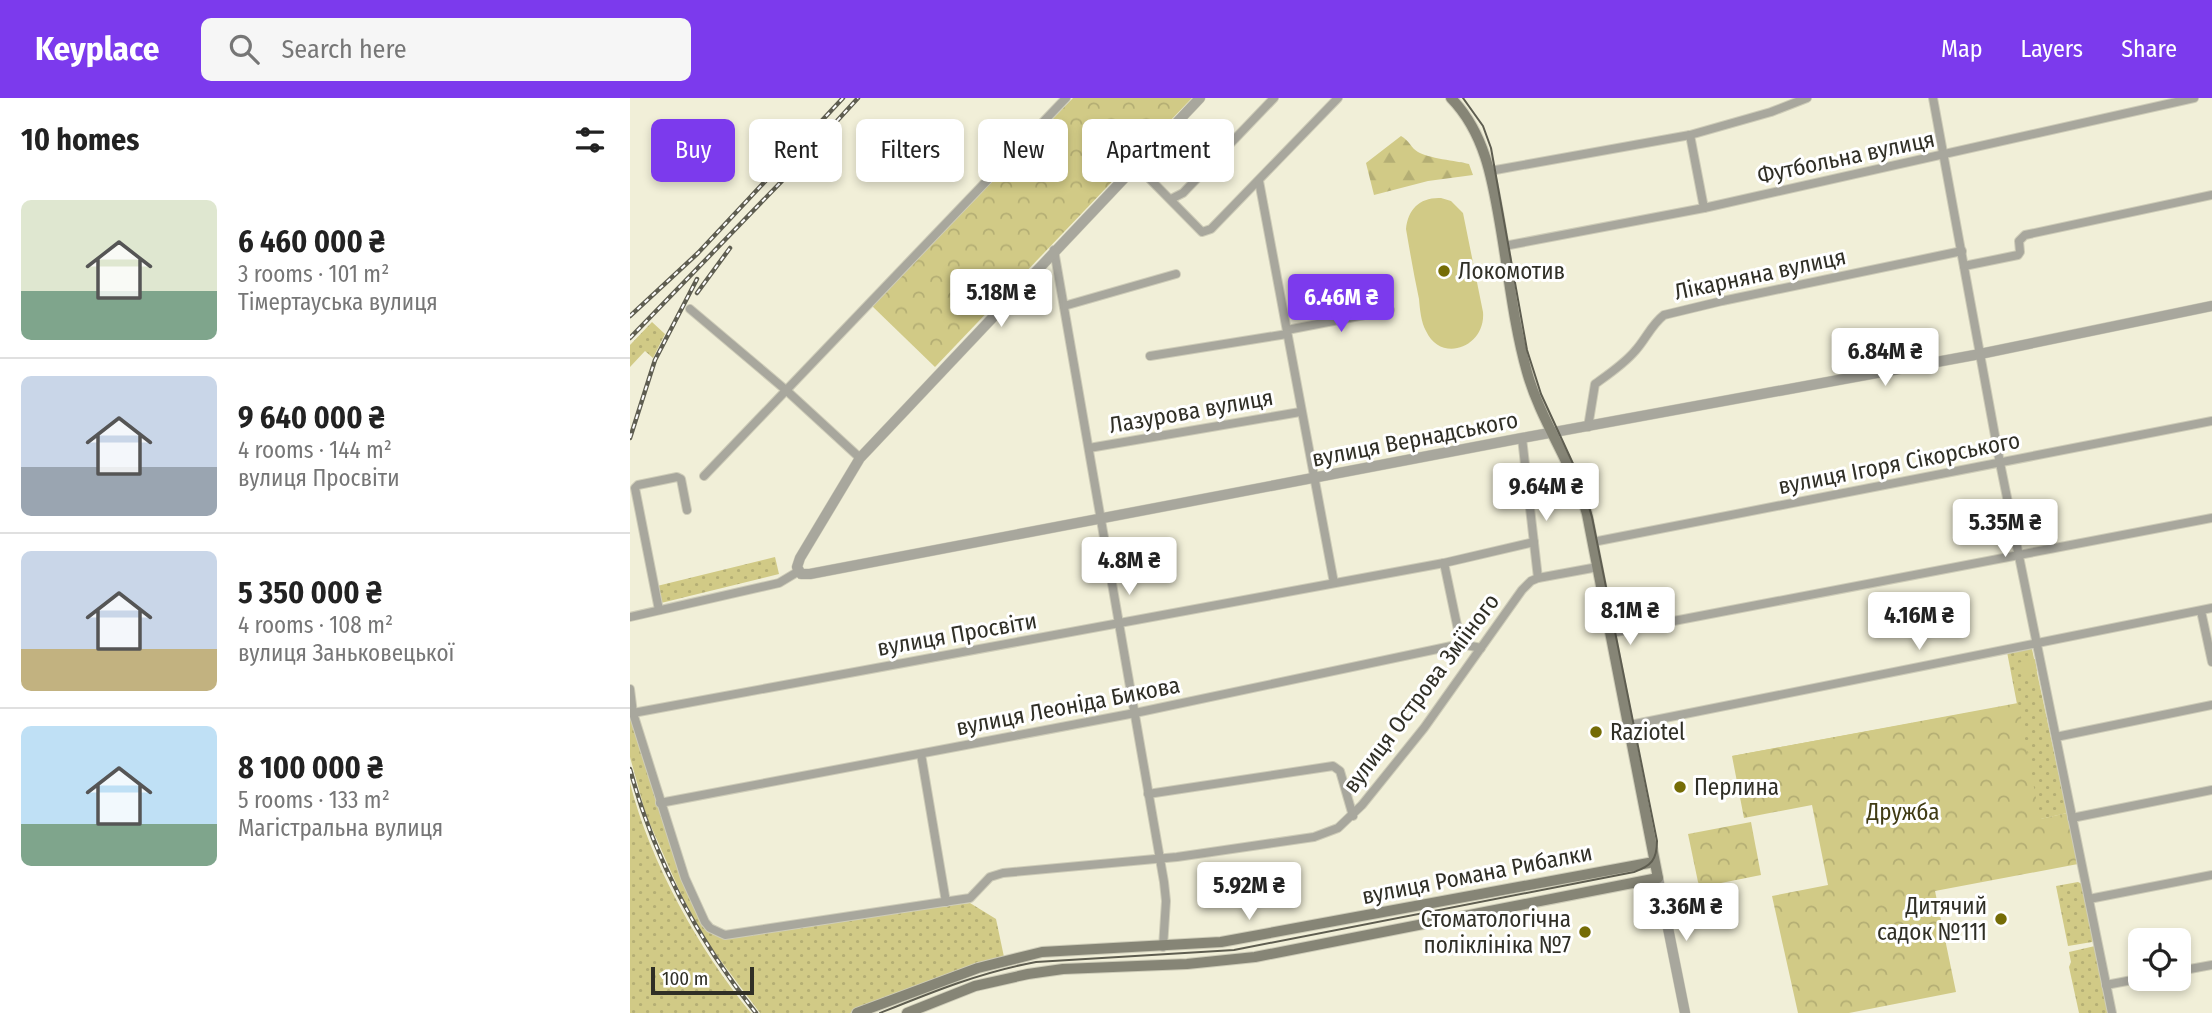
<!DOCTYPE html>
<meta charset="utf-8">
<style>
body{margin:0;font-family:"Fira Sans Condensed",sans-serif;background:#f6f6f6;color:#222;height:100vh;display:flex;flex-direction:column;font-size:26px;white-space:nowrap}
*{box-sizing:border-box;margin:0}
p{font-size:23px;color:#767676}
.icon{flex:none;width:38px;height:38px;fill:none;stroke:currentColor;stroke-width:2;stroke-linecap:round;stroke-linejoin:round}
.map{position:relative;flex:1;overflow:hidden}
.details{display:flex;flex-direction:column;background:#fff;width:630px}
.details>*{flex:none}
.banner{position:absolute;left:21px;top:21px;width:665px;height:63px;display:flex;gap:14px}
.fabs{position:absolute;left:1498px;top:830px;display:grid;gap:14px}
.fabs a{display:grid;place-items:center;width:63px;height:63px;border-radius:10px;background:#fff;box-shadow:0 4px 10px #0003;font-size:35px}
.scale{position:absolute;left:21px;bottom:18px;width:103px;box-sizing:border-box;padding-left:7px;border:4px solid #302f26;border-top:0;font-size:19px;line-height:24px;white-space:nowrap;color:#302f26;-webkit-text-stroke:5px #fff;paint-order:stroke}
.price{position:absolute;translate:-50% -60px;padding:0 16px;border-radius:7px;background:#fff;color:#222;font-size:23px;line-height:46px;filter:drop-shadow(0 2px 4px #0008)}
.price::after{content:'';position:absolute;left:50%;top:42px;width:21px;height:16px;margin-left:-10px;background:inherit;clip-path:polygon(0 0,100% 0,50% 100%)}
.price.on{background:#7c3aed;color:#fff}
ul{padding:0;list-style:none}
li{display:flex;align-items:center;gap:21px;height:175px;padding:0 21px}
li+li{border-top:2px solid #e0e0e0}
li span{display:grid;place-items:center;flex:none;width:196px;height:140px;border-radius:10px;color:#555}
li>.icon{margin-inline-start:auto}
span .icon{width:84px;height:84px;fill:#fffc;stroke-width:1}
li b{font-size:30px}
h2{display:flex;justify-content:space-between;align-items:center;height:84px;padding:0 21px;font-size:30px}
.tag{padding:0 24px;border-radius:10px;background:#fff;box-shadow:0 4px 10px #0003;font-size:24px;line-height:63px}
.tag.on{background:#7c3aed;color:#fff}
header{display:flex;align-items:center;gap:42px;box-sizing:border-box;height:98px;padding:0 35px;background:#7c3aed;color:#fff}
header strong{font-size:33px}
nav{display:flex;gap:38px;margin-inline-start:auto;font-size:24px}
.search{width:490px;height:63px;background:#f6f6f6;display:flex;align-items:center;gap:18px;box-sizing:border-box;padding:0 24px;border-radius:10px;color:#767676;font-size:26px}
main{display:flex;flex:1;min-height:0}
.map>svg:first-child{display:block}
</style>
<header>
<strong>Keyplace</strong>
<div class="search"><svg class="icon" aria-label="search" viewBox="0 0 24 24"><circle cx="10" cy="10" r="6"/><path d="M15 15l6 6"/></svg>Search here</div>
<nav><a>Map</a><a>Layers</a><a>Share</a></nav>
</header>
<main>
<section class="details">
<h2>10 homes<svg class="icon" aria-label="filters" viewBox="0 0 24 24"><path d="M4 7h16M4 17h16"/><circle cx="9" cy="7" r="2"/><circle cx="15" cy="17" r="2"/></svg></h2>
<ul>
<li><span style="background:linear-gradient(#dfe7d0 65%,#7fa58c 0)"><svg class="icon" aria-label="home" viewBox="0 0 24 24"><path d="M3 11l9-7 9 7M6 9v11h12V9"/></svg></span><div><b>6 460 000 ₴</b><p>3 rooms · 101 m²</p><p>Тімертауська вулиця</p></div></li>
<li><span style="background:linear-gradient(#c9d6e8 65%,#9aa5b1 0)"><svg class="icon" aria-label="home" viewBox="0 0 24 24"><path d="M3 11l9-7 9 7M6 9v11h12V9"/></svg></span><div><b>9 640 000 ₴</b><p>4 rooms · 144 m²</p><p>вулиця Просвіти</p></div></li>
<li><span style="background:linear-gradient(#c9d6e8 70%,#c2b280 0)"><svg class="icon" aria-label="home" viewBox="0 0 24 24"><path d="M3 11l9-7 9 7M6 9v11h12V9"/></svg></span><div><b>5 350 000 ₴</b><p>4 rooms · 108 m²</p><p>вулиця Заньковецької</p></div></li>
<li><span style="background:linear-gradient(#bfe0f5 70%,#7fa58c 0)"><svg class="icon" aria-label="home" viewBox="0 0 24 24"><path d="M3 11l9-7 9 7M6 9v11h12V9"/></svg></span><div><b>8 100 000 ₴</b><p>5 rooms · 133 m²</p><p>Магістральна вулиця</p></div></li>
</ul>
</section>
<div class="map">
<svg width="1582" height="915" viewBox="0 0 1582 915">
<defs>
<pattern id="grass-dots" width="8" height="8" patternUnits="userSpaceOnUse" patternTransform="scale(1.75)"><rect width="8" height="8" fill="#d1ca86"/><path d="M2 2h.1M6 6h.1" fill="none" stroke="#b4ae74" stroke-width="1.8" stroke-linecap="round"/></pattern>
<pattern id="forest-firs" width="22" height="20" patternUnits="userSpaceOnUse" patternTransform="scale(1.75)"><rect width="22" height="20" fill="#d1ca86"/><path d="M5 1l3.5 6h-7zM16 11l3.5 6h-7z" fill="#b4ae74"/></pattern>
<pattern id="park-crowns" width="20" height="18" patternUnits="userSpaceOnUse" patternTransform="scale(1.75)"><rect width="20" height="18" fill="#d1ca86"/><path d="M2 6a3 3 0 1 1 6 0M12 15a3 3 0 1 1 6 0" fill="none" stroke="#b4ae74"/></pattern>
</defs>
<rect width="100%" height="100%" fill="#f1efd8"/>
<!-- grass -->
<g fill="url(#grass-dots)">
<polygon points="22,224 35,236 23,260 15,253 0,269 0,247"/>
<polygon points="145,459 149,476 31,505 27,488"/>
<polygon points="1398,550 1402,551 1437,715 1366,731 1102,658 1387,606 1377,554"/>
<polygon points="0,601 54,782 85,836 340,805 366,821 374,859 301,883 220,915 130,915 76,843 50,794 16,717 0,659"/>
<path d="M0,685C20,764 69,852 121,915H0Z"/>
<polygon points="1448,784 1452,786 1464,840 1462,844 1438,848 1426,788"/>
<polygon points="1465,848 1478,915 1449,915 1439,869 1441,864 1439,854"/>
</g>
<!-- forest -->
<path fill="url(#forest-firs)" d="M771,38C779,42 781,50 788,54C797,60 827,63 839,66L843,77L798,83L744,97L736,65Z"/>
<!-- park -->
<g fill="url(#park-crowns)">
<polygon points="443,0 562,0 305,269 242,208"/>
<polygon points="1388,605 1410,721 1437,715 1448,766 1305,793 1326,894 1219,915 1168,915 1142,798 1198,787 1182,707 1114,720 1102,658"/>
<polygon points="1121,724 1131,777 1071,789 1068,784 1058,736"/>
</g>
<!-- pitch -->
<g fill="#d1ca86">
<path d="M811,100L821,103L833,115L853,214C856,249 811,266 796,233C791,224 790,212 789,201C784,178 780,154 776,131C778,111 790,99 811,100Z"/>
<polygon points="1405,561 1407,573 1389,576 1387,565"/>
</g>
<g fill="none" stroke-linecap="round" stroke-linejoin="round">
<!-- minor casing -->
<g stroke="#ceccb8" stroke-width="10">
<g id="minor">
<polyline points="1303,0 1370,365 1482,915"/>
<polyline points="1060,37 1074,110"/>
<polyline points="506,67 572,134 581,131 708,0"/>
<polyline points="860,73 1060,37 1141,14 1177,0"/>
<polyline points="629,83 704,485"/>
<polyline points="541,101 553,95 644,0"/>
<polyline points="874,148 1074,110 1564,0"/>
<polyline points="424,152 534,784 536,803 533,849"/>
<polyline points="1334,168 1388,157 1390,154 1389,143 1395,137 1582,97"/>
<polyline points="434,208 546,176"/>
<polyline points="60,211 157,293 230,360"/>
<polyline points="657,232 760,212"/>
<polyline points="520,258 657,236"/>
<path d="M958,329L965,286C979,276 994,266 1005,253C1016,241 1021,227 1034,217L1092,203L1332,153"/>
<polyline points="459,350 670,314"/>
<polyline points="74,378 436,0"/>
<polyline points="963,444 1582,323"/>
<polyline points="814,465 831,546"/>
<polyline points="908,480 968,469"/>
<polyline points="29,512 5,390 8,387 47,379 51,381 57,412"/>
<polyline points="1571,513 1582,564"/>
<polyline points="0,519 149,485 169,473"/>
<polyline points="981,535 1582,420"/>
<polyline points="0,591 3,615 55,780 75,824 80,830 95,837 340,800 360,779 373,775 547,759 684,739 708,730 732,707 794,630 892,492 901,483 908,480 892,340"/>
<polyline points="3,615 814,465 904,444"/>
<polyline points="1000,627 1582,510"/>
<polyline points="1426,639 1582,607"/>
<polyline points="291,656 316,804"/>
<polyline points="518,696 703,668 710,673 723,718"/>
<polyline points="30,705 505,615 831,546 851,550"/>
<polyline points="1442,720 1582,692"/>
<polyline points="1459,801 1582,777"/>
<polyline points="1549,873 1582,867"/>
<polyline points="1476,887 1513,880"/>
</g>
</g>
<!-- tertiary casing -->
<g stroke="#ceccb8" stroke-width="11">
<g id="tertiary">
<polyline points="570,0 230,360 170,460 167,469 171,476 180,476 892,340 1350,256 1582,208"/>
<polyline points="1028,780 1055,915"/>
</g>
</g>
<!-- secondary casing -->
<g stroke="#ceccb8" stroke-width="12">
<g id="secondary">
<polyline points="227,915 348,870 412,854 591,844 1024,764"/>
<path d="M277,915L345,888L398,876L433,871L557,866L625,859L1028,780L957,416C943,366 911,324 897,274C884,228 879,179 871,132C863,85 856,36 821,0"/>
</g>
</g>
<!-- minor -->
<use href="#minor" stroke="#a8a79d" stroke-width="8"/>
<!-- tertiary -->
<use href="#tertiary" stroke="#a8a79d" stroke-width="10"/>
<!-- secondary -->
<use href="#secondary" stroke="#868576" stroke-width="10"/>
<!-- tram -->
<path stroke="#5e5d50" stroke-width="2" d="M250,915C302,894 351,874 406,864L604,852L1004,774C1021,768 1027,762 1027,743L962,419L951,383L911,296L897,252L861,50L853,28L833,0"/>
<!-- rail casing -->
<g stroke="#5e5d50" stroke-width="4.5">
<g id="rail">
<polyline points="67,195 100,150"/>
<polyline points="0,218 68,155 213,0"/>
<polyline points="0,240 151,84 228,0"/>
<polyline points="0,340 25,262 67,181"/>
<path d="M0,671C24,761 68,842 126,915"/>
</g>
</g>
<!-- rail -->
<use href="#rail" stroke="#fff" stroke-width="2" stroke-dasharray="5" stroke-linecap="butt"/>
</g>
<!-- markers -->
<g fill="#756c06" stroke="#fff" stroke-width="2.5">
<circle cx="814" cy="173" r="7"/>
<circle cx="966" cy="634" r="7"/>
<circle cx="1050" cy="689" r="7"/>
<circle cx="1371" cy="821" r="7"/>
<circle cx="955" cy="834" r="7"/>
</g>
<g text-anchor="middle" stroke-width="6" stroke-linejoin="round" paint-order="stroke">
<!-- street labels -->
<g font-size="23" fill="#302f26" stroke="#fff">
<text transform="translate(1216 59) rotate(-12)" y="8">Футбольна вулиця</text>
<text transform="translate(1130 176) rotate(-12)" y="8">Лікарняна вулиця</text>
<text transform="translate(561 313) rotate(-10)" y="8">Лазурова вулиця</text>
<text transform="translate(785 341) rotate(-11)" y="8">вулиця Вернадського</text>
<text transform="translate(1269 365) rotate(-11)" y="8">вулиця Ігоря Сікорського</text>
<text transform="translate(327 536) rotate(-10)" y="8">вулиця Просвіти</text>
<text transform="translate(791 595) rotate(-53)" y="8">вулиця Острова Зміїного</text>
<text transform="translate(438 608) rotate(-11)" y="8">вулиця Леоніда Бикова</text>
<text transform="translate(847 776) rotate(-11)" y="8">вулиця Романа Рибалки</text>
</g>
<!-- poi labels -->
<g font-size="23" fill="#302f26" stroke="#fff" text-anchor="start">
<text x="828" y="181">Локомотив</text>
<text x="980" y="642">Raziotel</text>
<text x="1064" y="697">Перлина</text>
<text x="1357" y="816" text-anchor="end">Дитячий<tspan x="1357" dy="26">садок №111</tspan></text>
<text x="941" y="829" text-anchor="end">Стоматологічна<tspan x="941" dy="26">поліклініка №7</tspan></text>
</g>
<!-- park labels -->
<g font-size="23" fill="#403b14" stroke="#fff">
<text x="1273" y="722">Дружба</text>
</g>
</g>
</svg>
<div class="fabs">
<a><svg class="icon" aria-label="locate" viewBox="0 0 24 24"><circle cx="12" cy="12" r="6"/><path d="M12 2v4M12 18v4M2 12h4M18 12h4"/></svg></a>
</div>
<div class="scale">100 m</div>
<b class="price" style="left:371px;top:231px">5.18M ₴</b>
<b class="price on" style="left:711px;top:236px">6.46M ₴</b>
<b class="price" style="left:1255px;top:290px">6.84M ₴</b>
<b class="price" style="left:916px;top:425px">9.64M ₴</b>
<b class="price" style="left:1375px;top:461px">5.35M ₴</b>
<b class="price" style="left:499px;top:499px">4.8M ₴</b>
<b class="price" style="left:1000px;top:549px">8.1M ₴</b>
<b class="price" style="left:1289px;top:554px">4.16M ₴</b>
<b class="price" style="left:619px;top:824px">5.92M ₴</b>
<b class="price" style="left:1056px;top:845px">3.36M ₴</b>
<div class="banner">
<a class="tag on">Buy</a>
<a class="tag">Rent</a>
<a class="tag">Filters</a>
<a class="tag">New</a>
<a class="tag">Apartment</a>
</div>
</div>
</main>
